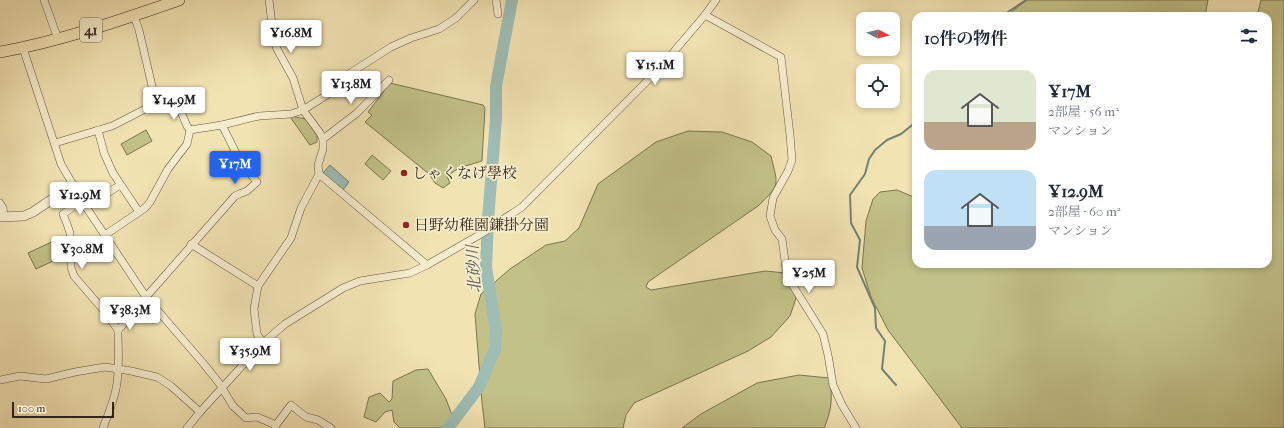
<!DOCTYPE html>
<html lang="ja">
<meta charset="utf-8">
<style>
body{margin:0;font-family:"IM FELL French Canon","Noto Serif JP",serif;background:#f6f6f7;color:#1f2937;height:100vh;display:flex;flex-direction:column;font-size:15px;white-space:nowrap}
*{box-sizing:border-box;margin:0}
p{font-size:13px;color:#747a83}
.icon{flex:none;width:22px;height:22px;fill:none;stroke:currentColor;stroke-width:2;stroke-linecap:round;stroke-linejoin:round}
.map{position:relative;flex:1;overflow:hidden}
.details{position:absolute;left:912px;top:12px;width:360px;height:256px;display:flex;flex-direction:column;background:#fff;border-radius:12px;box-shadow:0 2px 6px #0003}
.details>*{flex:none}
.needle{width:26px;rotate:97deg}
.fabs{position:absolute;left:856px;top:12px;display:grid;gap:8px}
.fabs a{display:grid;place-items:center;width:44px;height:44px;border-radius:8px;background:#fff;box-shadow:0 2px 6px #0003;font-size:20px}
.scale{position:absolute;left:12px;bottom:10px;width:102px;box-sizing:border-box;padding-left:4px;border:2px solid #322619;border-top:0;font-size:11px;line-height:14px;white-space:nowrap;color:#322619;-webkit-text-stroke:3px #f7edce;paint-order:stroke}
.price{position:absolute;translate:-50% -34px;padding:0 9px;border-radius:4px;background:#fff;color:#222;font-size:13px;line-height:26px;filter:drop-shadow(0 1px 2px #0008)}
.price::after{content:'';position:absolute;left:50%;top:24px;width:12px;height:9px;margin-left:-6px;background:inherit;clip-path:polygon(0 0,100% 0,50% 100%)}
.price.on{background:#2563eb;color:#fff}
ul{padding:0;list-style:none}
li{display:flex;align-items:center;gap:12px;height:100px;padding:0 12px}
li span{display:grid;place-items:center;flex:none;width:112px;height:80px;border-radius:12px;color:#555}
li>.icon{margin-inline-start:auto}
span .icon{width:48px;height:48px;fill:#fffc;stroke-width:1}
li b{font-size:17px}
h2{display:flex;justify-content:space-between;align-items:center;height:48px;padding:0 12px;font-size:17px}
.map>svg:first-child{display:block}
</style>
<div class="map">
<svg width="1284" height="428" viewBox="0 0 1284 428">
<rect width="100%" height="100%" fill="#f2e3b3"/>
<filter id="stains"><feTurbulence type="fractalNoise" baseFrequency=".005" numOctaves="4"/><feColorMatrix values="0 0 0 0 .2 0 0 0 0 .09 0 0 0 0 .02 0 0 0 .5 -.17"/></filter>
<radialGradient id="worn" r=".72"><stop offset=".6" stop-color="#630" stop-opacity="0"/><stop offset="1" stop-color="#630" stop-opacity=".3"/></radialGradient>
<!-- green -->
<g fill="#c2c188" stroke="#7a7450">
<polygon points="1027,0 1208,0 1205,16 1006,16"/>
<polygon points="1261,0 1284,0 1284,428 962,428 888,330 871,297 862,268 866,221 873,199 880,192 897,190 916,198 916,264 1033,264 1037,265 1045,264 1268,264 1268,16 1257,16"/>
<polygon points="390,83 483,105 485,108 482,161 459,168 447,176 450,183 443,188 435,183 429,174 365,122 372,115 368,112"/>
<polygon points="291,116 306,119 317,133 317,142 310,145 290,117"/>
<polygon points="146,130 152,141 127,155 121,144"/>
<path d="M688,131L722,132L752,142L771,156C778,186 781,184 758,206L648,282L646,287L651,290L765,271L786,273L797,279L796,298L790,316L771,337L748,351L634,403L626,415L623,428H485L482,403L475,314L481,294L510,269L546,245L565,241L579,228L598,184L656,142Z"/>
<polygon points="372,155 391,171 383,180 365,164"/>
<polygon points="58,239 66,255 36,269 28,253"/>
<polygon points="428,369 446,399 453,418 442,428 400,428 394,422 392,410 385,412 376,422 364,417 369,397 380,393 389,402 392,399 393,381 416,370"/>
<path d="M799,375L829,378C833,398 832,409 824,428H682L701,414L757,383Z"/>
</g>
<!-- water -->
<polygon fill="#9dbdb5" stroke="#728177" points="330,165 349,182 343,190 323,173"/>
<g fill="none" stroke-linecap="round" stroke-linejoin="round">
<!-- stream -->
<g stroke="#728177" stroke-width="2">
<polyline points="1002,16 1026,0"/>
<polyline points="896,385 882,369 885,341 876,328 875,308 857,267 860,240 851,223 850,195 865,174 869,159 875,150 887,140 901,134 916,122"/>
</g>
<!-- river -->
<polyline stroke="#9dbdb5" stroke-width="12" points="448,428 479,387 495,349 496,331 486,267 488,219 496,119 496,86 512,0"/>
<!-- minor casing -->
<g stroke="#625540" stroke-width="8">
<g id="minor">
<polyline points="44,0 58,39"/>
<polyline points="496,0 498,14"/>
<polyline points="705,15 781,57 790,135 792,160 788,171 773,198 770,216 775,230 782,239 787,276 823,334 828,355 833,385 842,405 856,428"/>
<polyline points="134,16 139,30 155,99 157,103"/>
<polyline points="23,48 61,164 84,204 146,297 203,363 219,383 233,406 246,418 257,417 276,425"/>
<polyline points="98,130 104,153 113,173 139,212"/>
<polyline points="190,130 222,125 259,116 291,114 303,110 338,88 339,83 344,77 391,47 411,38 439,29 456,18 474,0"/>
<polyline points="323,139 357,113 389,80"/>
<polyline points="55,143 112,126 161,101 179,107 187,126 190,130"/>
<polyline points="319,174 427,265"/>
<polyline points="82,201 63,214 67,224 70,233 71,267 74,276 105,312 118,330"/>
<polyline points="0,203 3,208 4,217"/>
<polyline points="86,207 120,185"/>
<polyline points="105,235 145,208 150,202 168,169 187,144 190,130"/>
<polyline points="191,244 258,286"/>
<polyline points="263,343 257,334 254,309 258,286 291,238 301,208 319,174 318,165 323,149 323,139 320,133 303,110 293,78 277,49 274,41 269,0"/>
<polyline points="0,380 20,376 46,379 75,372 105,367 131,371 157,377 171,386 200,412"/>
<path d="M103,428C108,415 113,403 116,389C120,370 118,349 118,330L142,305L146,297L235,196L239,194L247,191L257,182L240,161L222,125"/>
<polyline points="187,428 200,412 263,343 285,324 343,288 360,281 410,273 427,265 481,234 522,207 660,68 705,15 716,0"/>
<polyline points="275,428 276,425 291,405 306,417 318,420 331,428"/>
</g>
</g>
<!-- tertiary casing -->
<g stroke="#625540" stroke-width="10">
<polyline id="tertiary" points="0,217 24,216 33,212 73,185"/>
</g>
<!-- primary casing -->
<g stroke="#322619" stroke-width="12">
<path id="primary" d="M0,52C61,41 121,20 179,0"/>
</g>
<!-- minor -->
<use href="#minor" stroke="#f7edce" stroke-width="7"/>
<!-- tertiary -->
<use href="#tertiary" stroke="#f7edce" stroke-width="9"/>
<!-- primary -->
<use href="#primary" stroke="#f2e3b3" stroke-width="11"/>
</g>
<!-- markers -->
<g fill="#8f2418" stroke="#f7edce" stroke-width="1.5">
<circle cx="404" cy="173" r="4"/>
<circle cx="406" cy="225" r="4"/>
</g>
<g text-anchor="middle" stroke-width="3.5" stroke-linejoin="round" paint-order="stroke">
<!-- shield labels -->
<rect fill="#f7edce" stroke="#6d624f" stroke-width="1" x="80" y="18" width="22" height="24" rx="3"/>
<g font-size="14" font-weight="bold" fill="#322619">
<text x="91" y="35">41</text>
</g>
<!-- poi labels -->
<g font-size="15" fill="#322619" stroke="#f7edce" text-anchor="start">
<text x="412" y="178">しゃくなげ學校</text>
<text x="414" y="230">日野幼稚園鎌掛分園</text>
</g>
<!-- water labels -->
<g font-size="16" font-style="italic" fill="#525348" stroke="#f7edce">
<text transform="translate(473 269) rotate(-93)" y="6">北砂川</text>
</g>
</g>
<rect width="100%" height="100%" filter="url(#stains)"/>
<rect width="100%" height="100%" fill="url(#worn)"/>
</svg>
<div class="fabs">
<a><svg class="needle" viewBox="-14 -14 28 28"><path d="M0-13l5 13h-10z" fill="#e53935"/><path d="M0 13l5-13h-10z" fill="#747a83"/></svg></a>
<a><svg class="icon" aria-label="locate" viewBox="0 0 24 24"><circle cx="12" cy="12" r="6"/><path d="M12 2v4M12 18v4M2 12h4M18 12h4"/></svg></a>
</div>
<div class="scale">100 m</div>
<b class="price" style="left:291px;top:54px">¥16.8M</b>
<b class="price" style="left:655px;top:86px">¥15.1M</b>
<b class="price" style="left:351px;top:105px">¥13.8M</b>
<b class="price" style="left:174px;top:121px">¥14.9M</b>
<b class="price on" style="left:235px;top:185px">¥17M</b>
<b class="price" style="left:80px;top:216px">¥12.9M</b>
<b class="price" style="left:82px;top:270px">¥30.8M</b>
<b class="price" style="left:809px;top:294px">¥25M</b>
<b class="price" style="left:130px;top:331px">¥38.3M</b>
<b class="price" style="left:250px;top:372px">¥35.9M</b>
<section class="details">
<h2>10件の物件<svg class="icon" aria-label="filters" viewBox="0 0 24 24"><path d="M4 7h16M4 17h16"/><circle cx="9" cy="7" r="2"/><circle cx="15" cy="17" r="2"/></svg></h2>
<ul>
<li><span style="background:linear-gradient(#dfe7d0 65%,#b9a48a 0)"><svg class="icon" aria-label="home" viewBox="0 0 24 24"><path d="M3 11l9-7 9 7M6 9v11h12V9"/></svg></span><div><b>¥17M</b><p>2部屋 · 56 m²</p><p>マンション</p></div></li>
<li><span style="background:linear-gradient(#bfe0f5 70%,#9aa5b1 0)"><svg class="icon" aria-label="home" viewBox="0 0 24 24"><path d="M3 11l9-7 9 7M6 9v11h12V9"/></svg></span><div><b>¥12.9M</b><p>2部屋 · 60 m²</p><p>マンション</p></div></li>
</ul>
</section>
</div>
